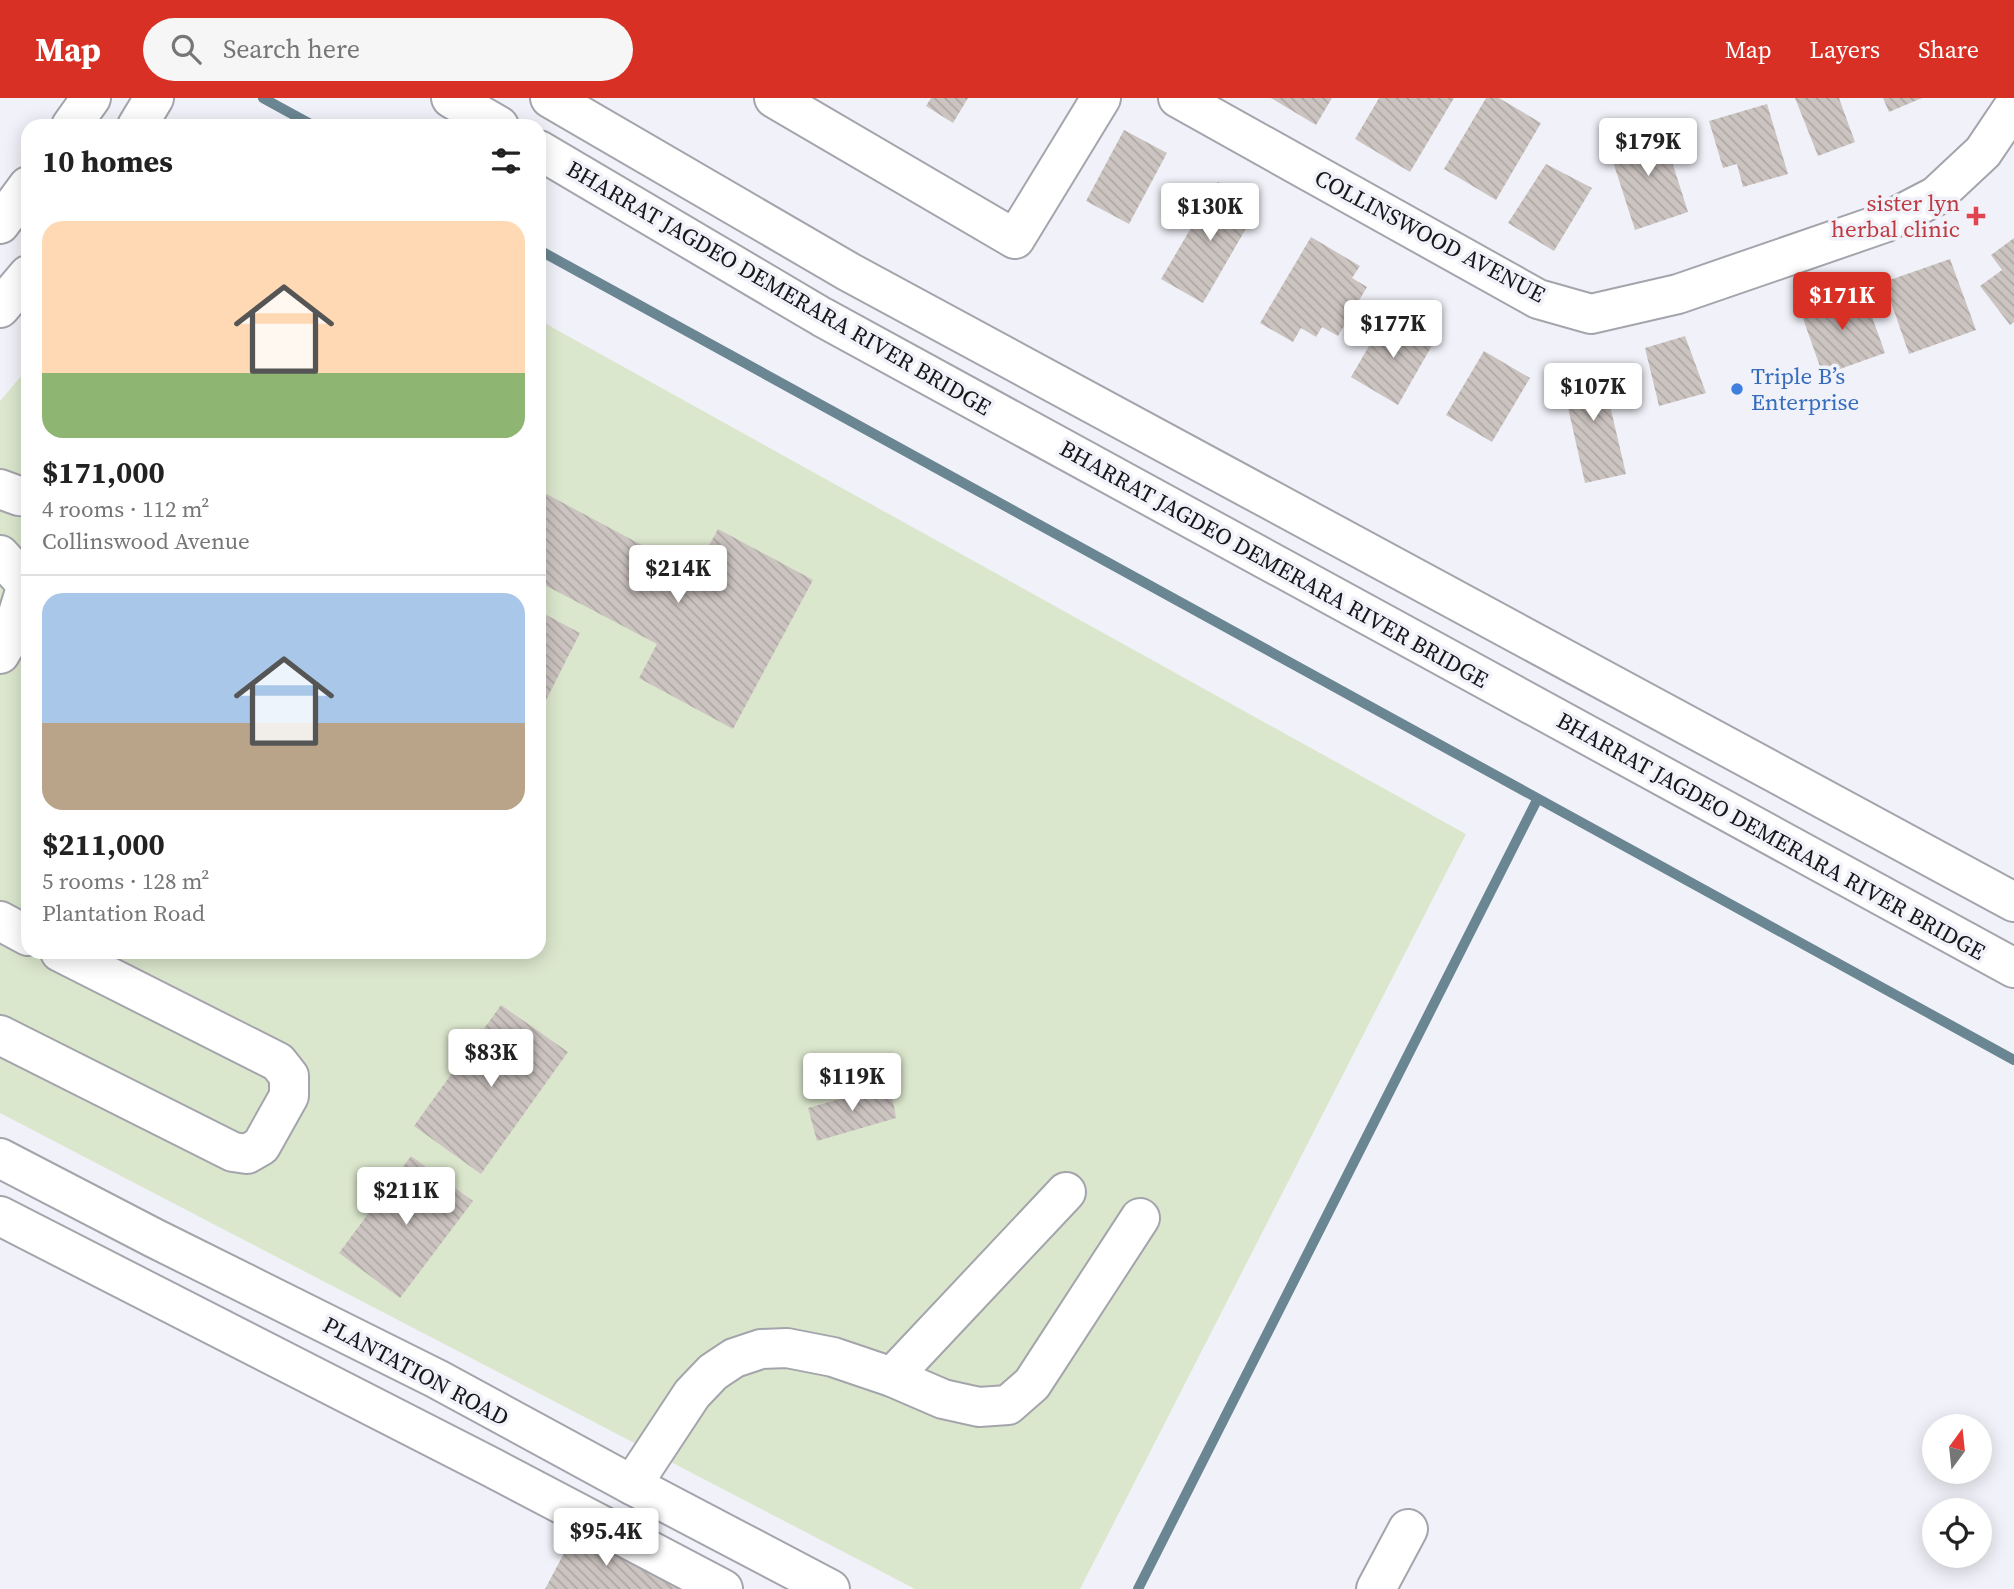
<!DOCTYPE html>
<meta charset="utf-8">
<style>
body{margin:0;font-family:"Source Serif 4",serif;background:#f6f6f6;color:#222;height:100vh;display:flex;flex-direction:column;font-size:26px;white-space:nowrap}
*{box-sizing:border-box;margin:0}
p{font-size:23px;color:#767676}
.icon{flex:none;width:38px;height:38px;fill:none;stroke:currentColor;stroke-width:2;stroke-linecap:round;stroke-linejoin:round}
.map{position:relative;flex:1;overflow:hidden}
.panel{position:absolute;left:21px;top:21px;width:525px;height:840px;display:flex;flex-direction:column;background:#fff;border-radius:21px;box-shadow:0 4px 18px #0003}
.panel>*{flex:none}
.needle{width:46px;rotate:15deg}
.fabs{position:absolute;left:1922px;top:1316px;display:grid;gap:14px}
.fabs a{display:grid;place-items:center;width:70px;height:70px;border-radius:50%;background:#fff;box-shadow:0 4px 18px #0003;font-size:35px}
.price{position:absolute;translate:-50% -60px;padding:0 16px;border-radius:7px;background:#fff;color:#222;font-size:23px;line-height:46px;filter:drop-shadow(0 2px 4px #0008)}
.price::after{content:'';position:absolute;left:50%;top:42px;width:21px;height:16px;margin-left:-10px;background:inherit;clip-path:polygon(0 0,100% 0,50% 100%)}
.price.current{background:#d93025;color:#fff}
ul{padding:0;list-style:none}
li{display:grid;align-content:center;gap:14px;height:371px;padding:0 21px}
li+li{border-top:2px solid #e0e0e0}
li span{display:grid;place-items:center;height:217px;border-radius:21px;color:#555}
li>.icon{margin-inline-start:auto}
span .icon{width:126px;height:126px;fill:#fffc;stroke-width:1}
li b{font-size:30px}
h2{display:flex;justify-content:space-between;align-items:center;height:84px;padding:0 21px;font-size:30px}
header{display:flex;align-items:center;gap:42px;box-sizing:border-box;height:98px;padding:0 35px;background:#d93025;color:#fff}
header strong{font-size:33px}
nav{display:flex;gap:38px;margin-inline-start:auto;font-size:24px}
.search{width:490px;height:63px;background:#f6f6f6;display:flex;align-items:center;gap:18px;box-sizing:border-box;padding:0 24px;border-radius:38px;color:#767676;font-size:26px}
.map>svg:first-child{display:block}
</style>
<header>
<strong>Map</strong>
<div class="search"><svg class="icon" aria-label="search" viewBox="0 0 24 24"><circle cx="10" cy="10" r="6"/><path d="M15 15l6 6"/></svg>Search here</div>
<nav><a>Map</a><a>Layers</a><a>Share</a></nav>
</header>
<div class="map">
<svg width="2014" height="1491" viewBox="0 0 2014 1491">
<defs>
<pattern id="building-back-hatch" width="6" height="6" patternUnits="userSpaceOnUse" patternTransform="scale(1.75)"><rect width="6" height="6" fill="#ccc4c1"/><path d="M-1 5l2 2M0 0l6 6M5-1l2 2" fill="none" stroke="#aea8a5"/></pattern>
</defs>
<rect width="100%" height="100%" fill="#f1f2f9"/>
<!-- green -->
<polygon fill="#dbe7cd" points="539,222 1466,736 1080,1491 915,1491 0,1015 0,303 28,270 28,854 539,854 539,614 580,535 539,513"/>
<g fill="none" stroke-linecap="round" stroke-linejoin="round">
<!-- stream -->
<g stroke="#6a8692" stroke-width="10">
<polyline points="263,0 314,28"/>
<polyline points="539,152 2014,962"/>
<polyline points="1138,1491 1537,702"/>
</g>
</g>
<!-- building -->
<g fill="url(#building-back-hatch)">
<polygon points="931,0 968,0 953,25 926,8"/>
<polygon points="1271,0 1332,0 1316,27"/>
<polygon points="1379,0 1454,0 1410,74 1355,41"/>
<polygon points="1486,0 1499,0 1541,25 1496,102 1444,71"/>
<polygon points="1795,0 1839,0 1855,44 1818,58"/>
<polygon points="1883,0 1922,0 1889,14"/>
<polygon points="1767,6 1788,76 1743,89 1737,66 1723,70 1709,23"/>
<polygon points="1661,29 1688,114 1635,132 1607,45"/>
<polygon points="1124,32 1167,55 1129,126 1086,103"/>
<polygon points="1546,66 1592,90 1554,153 1508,125"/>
<polygon points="1218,84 1259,108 1203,205 1161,181"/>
<polygon points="1311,139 1360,168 1352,180 1367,189 1338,238 1322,229 1316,239 1301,230 1293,244 1260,225"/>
<polygon points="2014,140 2014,224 2010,227 1980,188 2002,172 1991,157"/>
<polygon points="1950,161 1976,232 1909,256 1884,184"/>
<polygon points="1862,191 1885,255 1823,277 1800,212"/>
<polygon points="1387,217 1434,244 1398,307 1351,279"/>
<polygon points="1685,238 1706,295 1659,308 1645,250"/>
<polygon points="1484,253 1530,280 1492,344 1446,317"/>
<polygon points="1600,265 1626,376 1585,385 1560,274"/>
<polygon points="539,392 694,475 718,431 813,482 733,631 639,580 657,546 539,484"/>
<polygon points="539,513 580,535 539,616"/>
<polygon points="501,907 568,954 481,1076 414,1028"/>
<polygon points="882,989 893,1003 896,1020 817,1043 808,1010"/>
<polygon points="411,1058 473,1103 400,1200 339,1155"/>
<polygon points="578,1429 696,1491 545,1491"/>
</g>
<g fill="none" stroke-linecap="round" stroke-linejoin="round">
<!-- minor casing -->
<g stroke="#a4a5ac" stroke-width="42">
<g id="minor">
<polyline points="774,0 1015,141 1101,0"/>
<polyline points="1178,0 1538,201 1591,216 1678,196 1884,125 1936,98 1983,54 2014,8"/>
<polyline points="0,391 19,398 28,399"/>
<polyline points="0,457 26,486"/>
<polyline points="0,556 12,535 28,483"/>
<polyline points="0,823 28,838"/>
<polyline points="0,937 233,1054 247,1056 261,1048 289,998 289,978 278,964 60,854"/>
<polyline points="0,1060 154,1140 437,1281 632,1387 830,1491"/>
<polyline points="0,1118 491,1369 723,1491"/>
<polyline points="892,1279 1066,1094"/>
<polyline points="632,1387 692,1296 713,1274 734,1260 761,1251 787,1250 833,1259 892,1279 943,1301 979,1309 1008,1307 1032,1286 1140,1120"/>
<polyline points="1376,1491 1408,1431"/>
</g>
</g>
<!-- major casing -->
<g stroke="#a4a5ac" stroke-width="42">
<g id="major">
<polyline points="451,0 499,28"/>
<polyline points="550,0 849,174 2014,804"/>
<polyline points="71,28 91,0"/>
<polyline points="137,28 154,0"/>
<polyline points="539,52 822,219 2014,870"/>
<polyline points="0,126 28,88"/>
<polyline points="0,210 28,177"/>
</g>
</g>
<!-- minor -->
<use href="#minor" stroke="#fff" stroke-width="38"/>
<!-- major -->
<use href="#major" stroke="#fff" stroke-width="38"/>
</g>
<!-- markers -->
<path fill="#e0444e" stroke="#f1f2f9" stroke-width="2.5" d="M1972.5 107.5h7v7h7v7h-7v7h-7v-7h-7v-7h7z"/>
<circle fill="#3f7fe0" stroke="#f1f2f9" stroke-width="2.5" cx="1737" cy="291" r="7"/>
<g text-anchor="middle" stroke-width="7" stroke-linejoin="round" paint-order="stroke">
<!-- health labels -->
<g font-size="23" fill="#be3a42" stroke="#f1f2f9" text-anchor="end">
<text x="1960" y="113">sister lyn<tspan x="1960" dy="26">herbal clinic</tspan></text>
</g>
<!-- street labels -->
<g font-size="23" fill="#17171a" stroke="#f1f2f9">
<text transform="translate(1430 138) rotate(28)" y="8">COLLINSWOOD AVENUE</text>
<text transform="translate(779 190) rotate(30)" y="8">BHARRAT JAGDEO DEMERARA RIVER BRIDGE</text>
<text transform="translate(1274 466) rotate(29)" y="8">BHARRAT JAGDEO DEMERARA RIVER BRIDGE</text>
<text transform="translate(1771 738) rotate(29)" y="8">BHARRAT JAGDEO DEMERARA RIVER BRIDGE</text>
<text transform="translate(416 1273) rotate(28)" y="8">PLANTATION ROAD</text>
</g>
<!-- shop labels -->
<g font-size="23" fill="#366cbe" stroke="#f1f2f9" text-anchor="start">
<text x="1751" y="286">Triple B’s<tspan x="1751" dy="26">Enterprise</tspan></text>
</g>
</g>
</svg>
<div class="fabs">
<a><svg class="needle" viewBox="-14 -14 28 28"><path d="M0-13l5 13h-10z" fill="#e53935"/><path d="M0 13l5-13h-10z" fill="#767676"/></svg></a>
<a><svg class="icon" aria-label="locate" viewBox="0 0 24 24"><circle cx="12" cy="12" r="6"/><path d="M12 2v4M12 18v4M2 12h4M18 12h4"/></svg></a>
</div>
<b class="price" style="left:1648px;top:80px">$179K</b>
<b class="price" style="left:1210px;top:145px">$130K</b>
<b class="price current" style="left:1842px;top:234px">$171K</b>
<b class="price" style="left:1393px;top:262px">$177K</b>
<b class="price" style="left:1593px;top:325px">$107K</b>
<b class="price" style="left:678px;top:507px">$214K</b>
<b class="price" style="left:491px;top:991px">$83K</b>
<b class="price" style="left:852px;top:1015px">$119K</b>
<b class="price" style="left:406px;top:1129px">$211K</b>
<b class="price" style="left:606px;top:1470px">$95.4K</b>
<section class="panel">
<h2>10 homes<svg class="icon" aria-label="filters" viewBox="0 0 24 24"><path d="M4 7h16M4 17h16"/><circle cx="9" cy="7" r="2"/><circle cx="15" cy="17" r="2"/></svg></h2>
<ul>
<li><span style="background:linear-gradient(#ffd9b3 70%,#8fb573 0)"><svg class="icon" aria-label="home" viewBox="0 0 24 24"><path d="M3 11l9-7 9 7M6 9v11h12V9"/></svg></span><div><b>$171,000</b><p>4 rooms · 112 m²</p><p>Collinswood Avenue</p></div></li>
<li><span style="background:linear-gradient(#a9c7e8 60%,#b9a48a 0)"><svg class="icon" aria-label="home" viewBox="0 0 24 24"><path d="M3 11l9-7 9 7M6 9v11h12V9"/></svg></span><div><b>$211,000</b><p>5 rooms · 128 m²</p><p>Plantation Road</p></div></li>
</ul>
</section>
</div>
